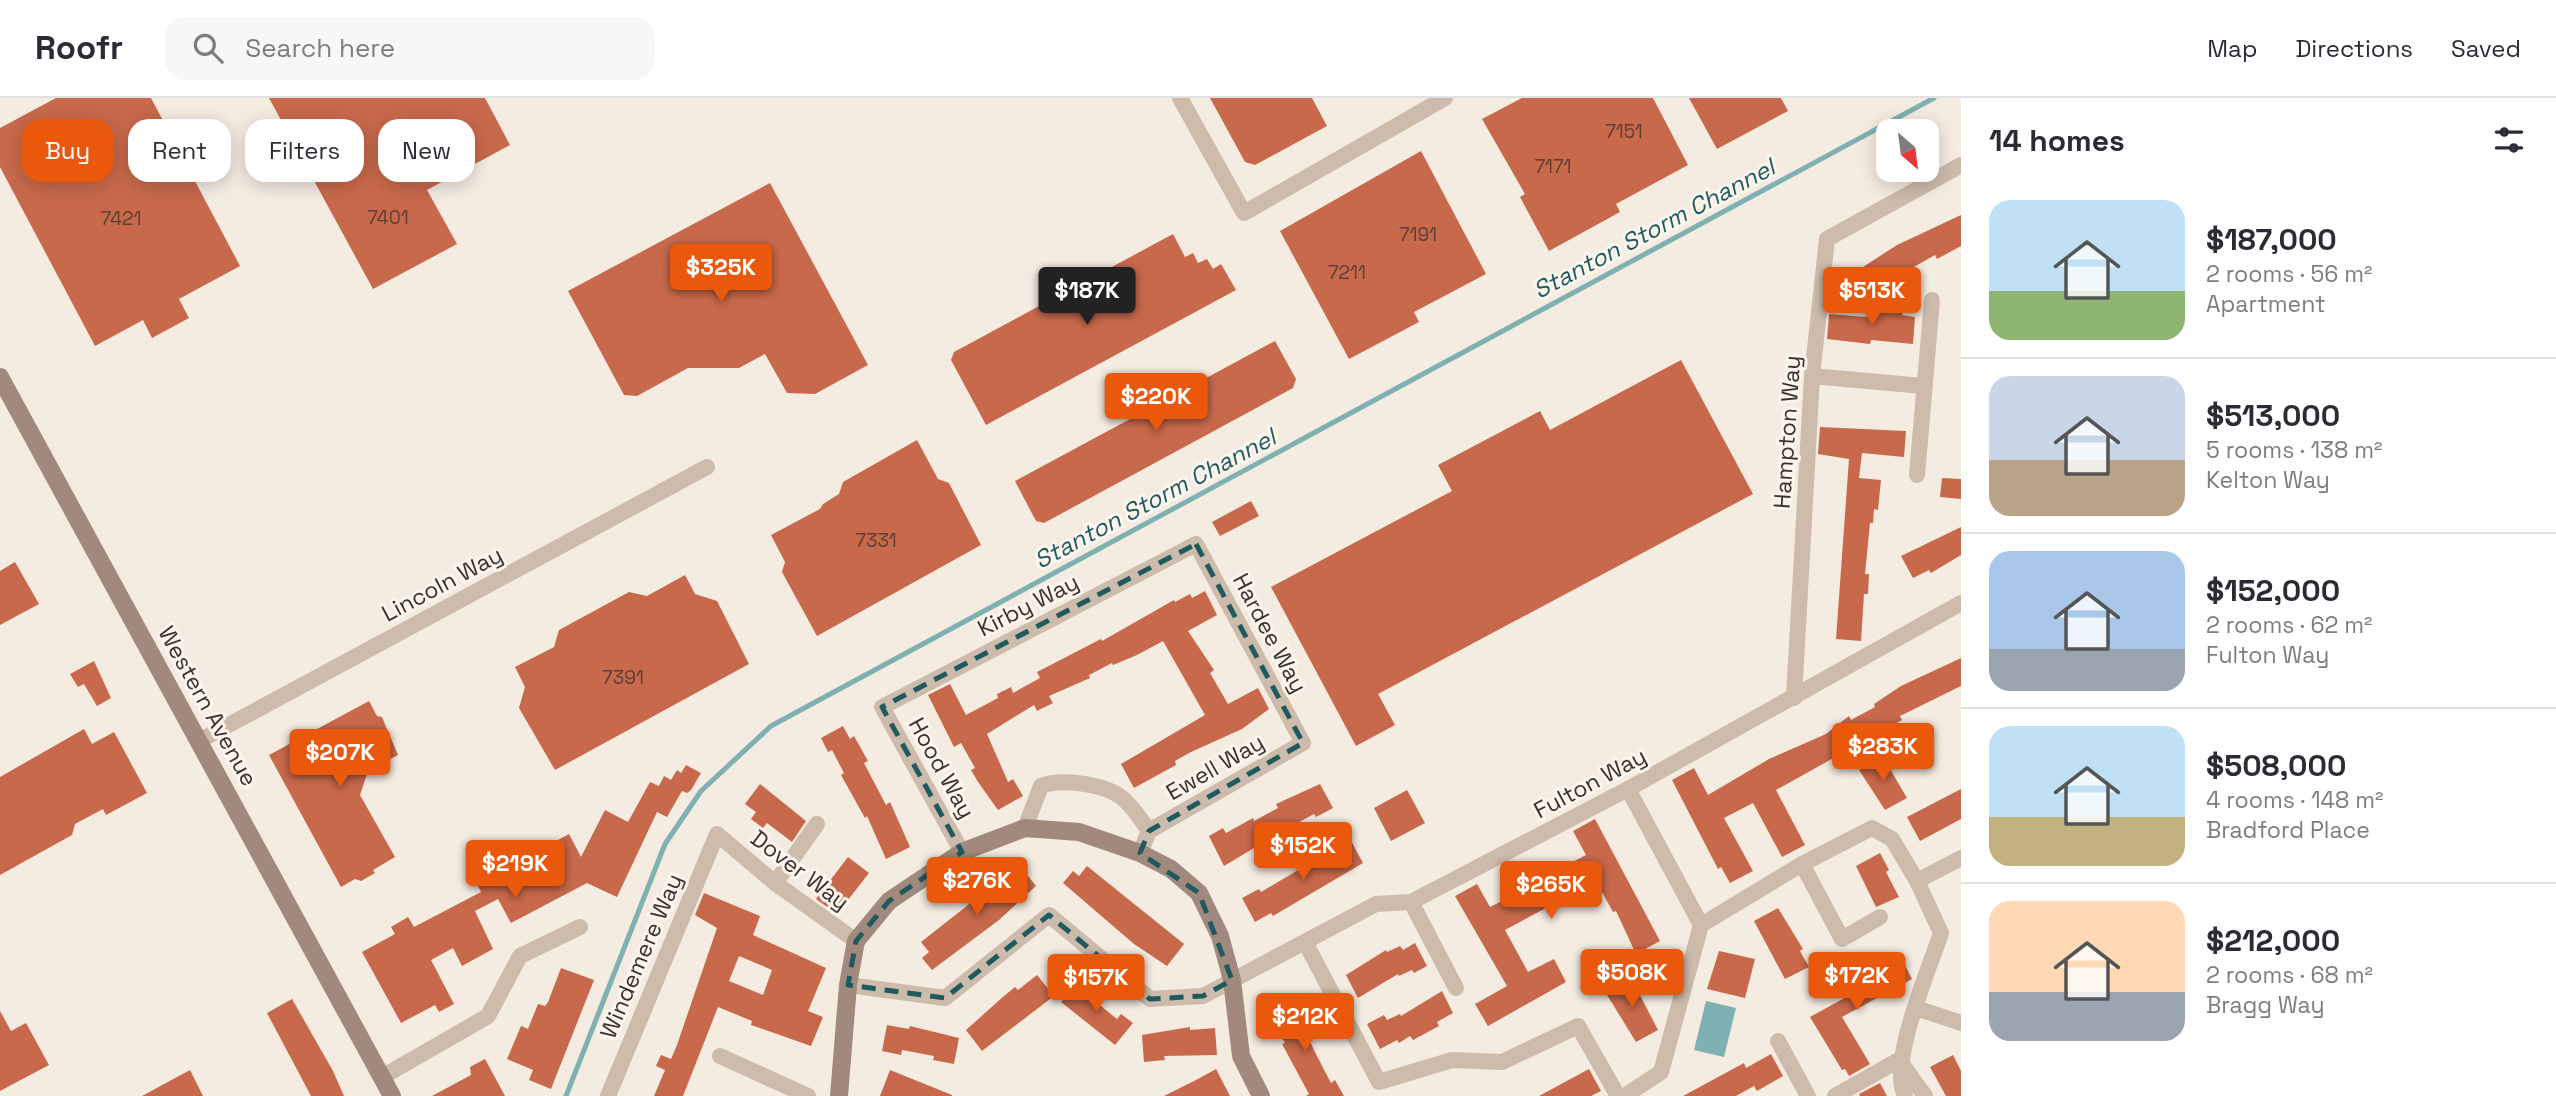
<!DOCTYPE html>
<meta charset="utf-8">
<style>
body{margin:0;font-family:"Space Grotesk",sans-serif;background:#f7f7f7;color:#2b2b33;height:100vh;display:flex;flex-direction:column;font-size:26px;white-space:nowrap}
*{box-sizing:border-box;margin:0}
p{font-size:23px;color:#7c7c81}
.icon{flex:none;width:38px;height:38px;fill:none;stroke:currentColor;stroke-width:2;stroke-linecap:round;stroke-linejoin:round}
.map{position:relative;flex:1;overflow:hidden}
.details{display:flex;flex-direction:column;background:#fff;width:595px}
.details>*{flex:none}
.top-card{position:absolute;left:21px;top:21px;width:665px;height:63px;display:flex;gap:14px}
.needle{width:46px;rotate:152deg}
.buttons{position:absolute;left:1876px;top:21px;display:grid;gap:14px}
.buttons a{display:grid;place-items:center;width:63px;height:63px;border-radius:14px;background:#fff;box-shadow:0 4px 18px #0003;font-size:35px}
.price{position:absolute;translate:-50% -60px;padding:0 16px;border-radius:7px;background:#ea580c;color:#fff;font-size:23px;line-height:46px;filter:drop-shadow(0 2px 4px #0008)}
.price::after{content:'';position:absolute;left:50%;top:42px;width:21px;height:16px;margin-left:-10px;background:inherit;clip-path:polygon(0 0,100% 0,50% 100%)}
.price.current{background:#222;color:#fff}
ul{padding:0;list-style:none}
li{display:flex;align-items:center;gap:21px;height:175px;padding:0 28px}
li+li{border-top:2px solid #e1e1e2}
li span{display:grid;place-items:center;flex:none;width:196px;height:140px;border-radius:21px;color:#555}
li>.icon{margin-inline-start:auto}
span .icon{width:84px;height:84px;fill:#fffc;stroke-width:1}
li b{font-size:30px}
h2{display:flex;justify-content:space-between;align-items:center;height:84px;padding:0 28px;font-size:30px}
.tag{padding:0 24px;border-radius:21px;background:#fff;box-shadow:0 4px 18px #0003;font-size:24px;line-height:63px}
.tag.current{background:#ea580c;color:#fff}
header{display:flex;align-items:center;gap:42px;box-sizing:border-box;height:98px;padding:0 35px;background:#fff;border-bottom:2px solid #e1e1e2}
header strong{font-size:33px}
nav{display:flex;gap:38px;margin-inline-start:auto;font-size:24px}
.search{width:490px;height:63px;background:#f7f7f7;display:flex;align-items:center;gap:18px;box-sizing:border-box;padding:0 24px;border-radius:21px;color:#7c7c81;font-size:26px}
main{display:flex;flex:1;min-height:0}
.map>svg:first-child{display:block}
</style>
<header>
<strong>Roofr</strong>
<div class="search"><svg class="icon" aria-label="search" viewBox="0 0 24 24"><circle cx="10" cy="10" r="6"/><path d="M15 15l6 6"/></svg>Search here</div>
<nav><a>Map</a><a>Directions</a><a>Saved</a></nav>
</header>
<main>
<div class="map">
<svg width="1961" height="998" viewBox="0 0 1961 998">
<rect width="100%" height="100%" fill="#f4ebe1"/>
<!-- water -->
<polygon fill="#7fb0b2" points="1706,903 1736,910 1724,959 1694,952"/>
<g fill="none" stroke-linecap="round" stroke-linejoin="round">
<!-- stream -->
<polyline stroke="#7fb0b2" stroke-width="5" points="566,998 665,746 701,693 771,628 1934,0"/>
</g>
<!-- building -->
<g fill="#c8694b" fill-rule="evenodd">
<polygon points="56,0 151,0 240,168 179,201 189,220 152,240 143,222 95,248 0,69 0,30"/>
<polygon points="269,0 485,0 510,47 427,92 457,146 373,191"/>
<polygon points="1210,0 1312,0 1327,28 1255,67 1245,64"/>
<polygon points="1522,0 1653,0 1688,67 1616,106 1620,114 1549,153 1520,99 1525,96 1482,21"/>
<polygon points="1689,0 1781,0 1788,13 1717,51"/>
<polygon points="1421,53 1486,176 1414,214 1419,224 1349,261 1280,133"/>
<polygon points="770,85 868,267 815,296 787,295 765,256 739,270 688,270 637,298 624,297 568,193"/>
<polygon points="1961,117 1961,148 1937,161 1935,157 1912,170 1913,173 1900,181 1898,177 1858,202 1846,180 1897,147"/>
<polygon points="1173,136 1185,159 1193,155 1198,165 1207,161 1213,171 1221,166 1236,192 986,327 951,262 954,254"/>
<polygon points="1863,211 1903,214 1902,217 1915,219 1913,246 1871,242 1870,246 1827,241 1829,216 1867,219"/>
<polygon points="1275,243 1296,281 1293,290 1044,425 1036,423 1015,383"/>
<polygon points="1681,262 1753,396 1378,596 1395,627 1356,648 1271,489 1452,393 1438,367 1540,313 1550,332"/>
<polygon points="1820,329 1906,333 1904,359 1862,355 1859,380 1881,382 1878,412 1874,411 1873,425 1870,425 1865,476 1869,476 1868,496 1864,496 1861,543 1836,541 1849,361 1818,356"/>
<polygon points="917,342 938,381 949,385 981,447 817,538 782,474 785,464 771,437 820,411 823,406 839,396 843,384"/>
<polygon points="1942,380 1961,381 1961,401 1940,399"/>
<polygon points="1251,403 1259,418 1220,438 1212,424"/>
<polygon points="1961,429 1961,457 1931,475 1929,472 1913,480 1901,458"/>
<polygon points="15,464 39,506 0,527 0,473"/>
<polygon points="685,477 695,496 717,503 749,566 555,672 519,610 525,589 515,569 554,549 559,532 629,494 647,498"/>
<polygon points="1205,493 1217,517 1188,533 1214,572 1210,575 1228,606 1258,590 1269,611 1242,631 1191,654 1175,663 1176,667 1134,690 1121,666 1205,617 1163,543 1137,557 1113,567 1112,565 1089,577 1090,580 1049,598 1053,605 1037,613 1034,607 987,636 1008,684 1013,681 1023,698 998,712 978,684 971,672 975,670 961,645 954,649 928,597 950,586 966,617 998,600 997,596 1011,589 1013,595 1040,580 1037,574 1101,541 1102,543 1174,502 1175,504 1190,496 1192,500"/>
<polygon points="1961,560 1961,588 1900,618 1902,622 1776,692 1805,747 1782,759 1753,705 1724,720 1753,773 1730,785 1721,769 1718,771 1672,682 1694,670 1708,697 1769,661 1826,636 1849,618 1851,622 1875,609 1874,606 1901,588"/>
<polygon points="94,563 111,600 97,608 84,586 78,589 70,576"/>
<polygon points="369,603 377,618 382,619 398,657 368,673 360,697 395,759 373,772 375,775 361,783 355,781 341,789 269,657"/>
<polygon points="843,628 850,641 854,638 868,663 864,665 886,707 890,704 910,749 886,761 867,718 865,720 841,677 844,675 832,652 828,654 821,640"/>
<polygon points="84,631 92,646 114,634 147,695 106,717 103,711 75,726 72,737 0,777 0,679"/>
<polygon points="1883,659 1907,700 1885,712 1859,672"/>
<polygon points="686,667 701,675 691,692 687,695 682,693 667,719 657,714 617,799 587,785 511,825 498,801 475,813 493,851 462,868 453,850 431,862 454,906 439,914 435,907 401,925 362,854 395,836 391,829 408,819 414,829 481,794 477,786 569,736 581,759 605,712 628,724 650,684 659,688 664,678 671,682 677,672 681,675"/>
<polygon points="760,686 806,723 792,744 767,725 763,730 751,721 756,714 745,706"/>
<polygon points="1320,686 1333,710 1316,719 1314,716 1290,729 1292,733 1266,747 1264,744 1224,768 1209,738 1223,730 1226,735 1253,720 1254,723 1278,710 1276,706"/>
<polygon points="1961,691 1961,721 1920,743 1907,719"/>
<polygon points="1407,692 1425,725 1391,743 1374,710"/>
<polygon points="1595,721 1660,843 1636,856 1616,813 1613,814 1596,783 1505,832 1528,874 1554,861 1566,884 1488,928 1475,906 1507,888 1455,798 1477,786 1490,809 1550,779 1548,777 1586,757 1573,733"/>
<polygon points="1350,741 1363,765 1273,818 1271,815 1255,824 1242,800 1259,791 1261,794"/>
<polygon points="1880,755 1889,772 1886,774 1899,799 1876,809 1856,768"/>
<polygon points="848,759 869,775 837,816 816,801"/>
<polygon points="1019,767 1036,788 999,822 932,872 922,860 929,854 921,844"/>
<polygon points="1087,768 1184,846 1167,868 1134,846 1063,785 1073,773 1079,778"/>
<path d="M704,795L760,818L753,837L826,870L808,913L823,919L811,948L751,927L752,923L718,909L683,998H654L665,972L656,968L661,957L671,961L677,947L717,830L695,817ZM739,858L772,872L763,897L729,883Z"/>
<polygon points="1778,810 1803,851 1800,853 1809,869 1785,881 1754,823"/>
<polygon points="1415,845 1427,868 1414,875 1412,872 1399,878 1398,876 1358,900 1346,877 1386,852 1387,854 1400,848 1403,852"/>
<polygon points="1719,853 1755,861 1745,900 1707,891"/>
<polygon points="1900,858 1912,881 1842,919 1870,966 1849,978 1845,971 1842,972 1810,919 1850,897 1844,886"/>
<polygon points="561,870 594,882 551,991 529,982 533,972 507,961 521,928 528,931 538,906 545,908 548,904"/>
<polygon points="1037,877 1054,898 982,953 966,932 1004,898 1015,889 1018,892"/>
<polygon points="1630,878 1658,932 1636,944 1604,892"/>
<polygon points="1083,886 1095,895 1091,900 1117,921 1121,916 1133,925 1115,947 1061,904 1073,889 1078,892"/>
<polygon points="1442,893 1453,915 1437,924 1439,928 1413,942 1410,938 1399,945 1397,942 1380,951 1367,926 1384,917 1387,922 1400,916 1401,918"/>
<polygon points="292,901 333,973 344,998 311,998 267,915"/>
<polygon points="1299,902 1308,919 1303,921 1310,934 1306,936 1318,960 1331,985 1335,982 1344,998 1306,998 1309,996 1282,946 1285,945 1278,933 1285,929 1276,914"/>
<polygon points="0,913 11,933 26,925 49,967 0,993"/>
<polygon points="887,927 909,931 910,928 959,940 954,966 933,962 934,958 902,952 901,957 882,953"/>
<polygon points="1190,929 1190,932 1215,930 1217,957 1164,958 1165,962 1144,964 1142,937"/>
<polygon points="1771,956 1783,978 1757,993 1754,988 1736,998 1683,998 1744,965 1746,970"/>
<polygon points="1953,957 1961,973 1961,998 1946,998 1930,969"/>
<polygon points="485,961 505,998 432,998 471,977 470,969"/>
<polygon points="1216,971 1230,998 1164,998 1198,981"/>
<polygon points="1589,971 1601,993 1591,998 1539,998"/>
<polygon points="190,972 203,998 142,998"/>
<polygon points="890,972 952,997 952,998 880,998"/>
<polygon points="1880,985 1887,998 1860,998 1859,996"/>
</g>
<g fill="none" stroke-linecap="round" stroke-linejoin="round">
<!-- street -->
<g stroke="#cdbbac" stroke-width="16">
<polyline points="1180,0 1244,115 1445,0"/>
<polyline points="1812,278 1923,288"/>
<polyline points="1917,377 1932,202"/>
<polyline points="1794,600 1812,278 1827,141 1961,67"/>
<polyline points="199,643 707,369"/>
<polyline points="1628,691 1701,827"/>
<path d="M1025,730L1041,688C1061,680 1104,686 1121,699C1133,708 1141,722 1149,733"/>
<polyline points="962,754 882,609 1196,446 1303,645 1149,733 1140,755"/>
<polyline points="1802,766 1842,841 1880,819"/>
<polyline points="1917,783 1961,760"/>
<polyline points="775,785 817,726"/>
<polyline points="1411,804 1456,890"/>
<polyline points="1305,844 1379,984 1452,962 1502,964 1578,928 1618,998"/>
<polyline points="848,887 945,900 1049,817 1150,901 1203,898 1376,806 1411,804 1628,691 1961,505"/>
<polyline points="1916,910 1961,925"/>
<polyline points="1778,943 1808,998"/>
<polyline points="720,958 808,998"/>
<polyline points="1899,962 1925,998"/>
<polyline points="382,979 488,918 520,858 580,829"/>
<polyline points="608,998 717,736 775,785 856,843"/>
<path d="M1625,998L1661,974L1701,827L1802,766L1872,730L1892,741L1917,783L1941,835C1929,872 1888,965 1905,998"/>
<polyline points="1835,998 1899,962"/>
</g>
<!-- secondary -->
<g stroke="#a18a7d" stroke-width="18">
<polyline points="0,279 392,998"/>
<polyline points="839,998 848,887 856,843 889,803 962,754 1025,730 1079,734 1140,755 1171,771 1199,795 1220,838 1232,882 1241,958 1261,998"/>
</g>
</g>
<!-- marked area -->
<path fill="none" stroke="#1f5a5e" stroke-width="5" stroke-dasharray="14 9" stroke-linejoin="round" d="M1196,446L1303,645L1149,733L1140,755L1199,795L1232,882L1203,898L1150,901L1049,817L945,900L848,887L856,843L889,803L962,754L882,609Z"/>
<g text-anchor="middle" stroke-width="6" stroke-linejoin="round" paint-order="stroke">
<!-- number labels -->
<g font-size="19" fill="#5e3e33">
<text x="1624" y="40">7151</text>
<text x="1553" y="75">7171</text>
<text x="388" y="126">7401</text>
<text x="121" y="127">7421</text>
<text x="1418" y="143">7191</text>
<text x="1347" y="181">7211</text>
<text x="876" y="449">7331</text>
<text x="623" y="586">7391</text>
</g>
<!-- street labels -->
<g font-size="23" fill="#3b302b" stroke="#fbf5ee">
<text transform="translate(1787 334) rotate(-86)" y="8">Hampton Way</text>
<text transform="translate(442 486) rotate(-28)" y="8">Lincoln Way</text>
<text transform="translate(1028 507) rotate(-27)" y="8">Kirby Way</text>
<text transform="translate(1270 535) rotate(62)" y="8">Hardee Way</text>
<text transform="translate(208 608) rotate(61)" y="8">Western Avenue</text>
<text transform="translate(1215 669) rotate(-30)" y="8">Ewell Way</text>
<text transform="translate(942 670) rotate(61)" y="8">Hood Way</text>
<text transform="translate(1590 685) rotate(-28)" y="8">Fulton Way</text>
<text transform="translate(800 772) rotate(37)" y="8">Dover Way</text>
<text transform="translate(641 858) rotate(-67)" y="8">Windemere Way</text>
</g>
<!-- water labels -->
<g font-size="24" font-style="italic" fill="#1f5a5e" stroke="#fbf5ee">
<text transform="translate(1654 131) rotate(-28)" y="8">Stanton Storm Channel</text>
<text transform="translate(1155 401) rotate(-28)" y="8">Stanton Storm Channel</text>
</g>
</g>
</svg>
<div class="buttons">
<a><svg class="needle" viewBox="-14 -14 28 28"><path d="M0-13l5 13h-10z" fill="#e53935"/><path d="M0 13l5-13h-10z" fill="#7c7c81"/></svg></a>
</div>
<b class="price" style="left:721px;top:206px">$325K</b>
<b class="price current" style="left:1087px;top:229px">$187K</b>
<b class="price" style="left:1872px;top:229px">$513K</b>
<b class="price" style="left:1156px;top:335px">$220K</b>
<b class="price" style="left:1883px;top:685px">$283K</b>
<b class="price" style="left:340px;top:691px">$207K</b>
<b class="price" style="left:1303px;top:784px">$152K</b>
<b class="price" style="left:515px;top:802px">$219K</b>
<b class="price" style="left:977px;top:819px">$276K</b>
<b class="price" style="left:1551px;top:823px">$265K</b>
<b class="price" style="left:1632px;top:911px">$508K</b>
<b class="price" style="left:1857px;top:914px">$172K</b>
<b class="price" style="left:1096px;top:916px">$157K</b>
<b class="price" style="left:1305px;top:955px">$212K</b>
<div class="top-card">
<a class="tag current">Buy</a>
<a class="tag">Rent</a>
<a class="tag">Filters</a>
<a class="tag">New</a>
</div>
</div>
<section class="details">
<h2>14 homes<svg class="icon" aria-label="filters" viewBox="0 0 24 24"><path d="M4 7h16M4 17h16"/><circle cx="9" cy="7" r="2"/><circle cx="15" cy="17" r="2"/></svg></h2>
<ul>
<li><span style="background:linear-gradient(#bfe0f5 65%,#8fb573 0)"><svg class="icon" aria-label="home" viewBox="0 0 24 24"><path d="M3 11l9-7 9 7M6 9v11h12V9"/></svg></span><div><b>$187,000</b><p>2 rooms · 56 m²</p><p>Apartment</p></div></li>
<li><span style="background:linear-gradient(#c9d6e8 60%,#b9a48a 0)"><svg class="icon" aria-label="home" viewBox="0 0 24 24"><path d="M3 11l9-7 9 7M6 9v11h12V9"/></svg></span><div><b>$513,000</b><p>5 rooms · 138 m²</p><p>Kelton Way</p></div></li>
<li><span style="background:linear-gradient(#a9c7e8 70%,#9aa5b1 0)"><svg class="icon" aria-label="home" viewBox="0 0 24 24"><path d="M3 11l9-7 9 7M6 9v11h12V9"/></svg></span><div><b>$152,000</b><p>2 rooms · 62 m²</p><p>Fulton Way</p></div></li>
<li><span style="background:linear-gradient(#bfe0f5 65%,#c2b280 0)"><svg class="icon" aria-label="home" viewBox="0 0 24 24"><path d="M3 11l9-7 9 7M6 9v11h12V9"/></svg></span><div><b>$508,000</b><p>4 rooms · 148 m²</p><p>Bradford Place</p></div></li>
<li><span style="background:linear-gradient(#ffd9b3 65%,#9aa5b1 0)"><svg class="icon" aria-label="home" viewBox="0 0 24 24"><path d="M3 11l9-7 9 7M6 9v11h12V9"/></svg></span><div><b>$212,000</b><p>2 rooms · 68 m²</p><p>Bragg Way</p></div></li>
</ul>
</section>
</main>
